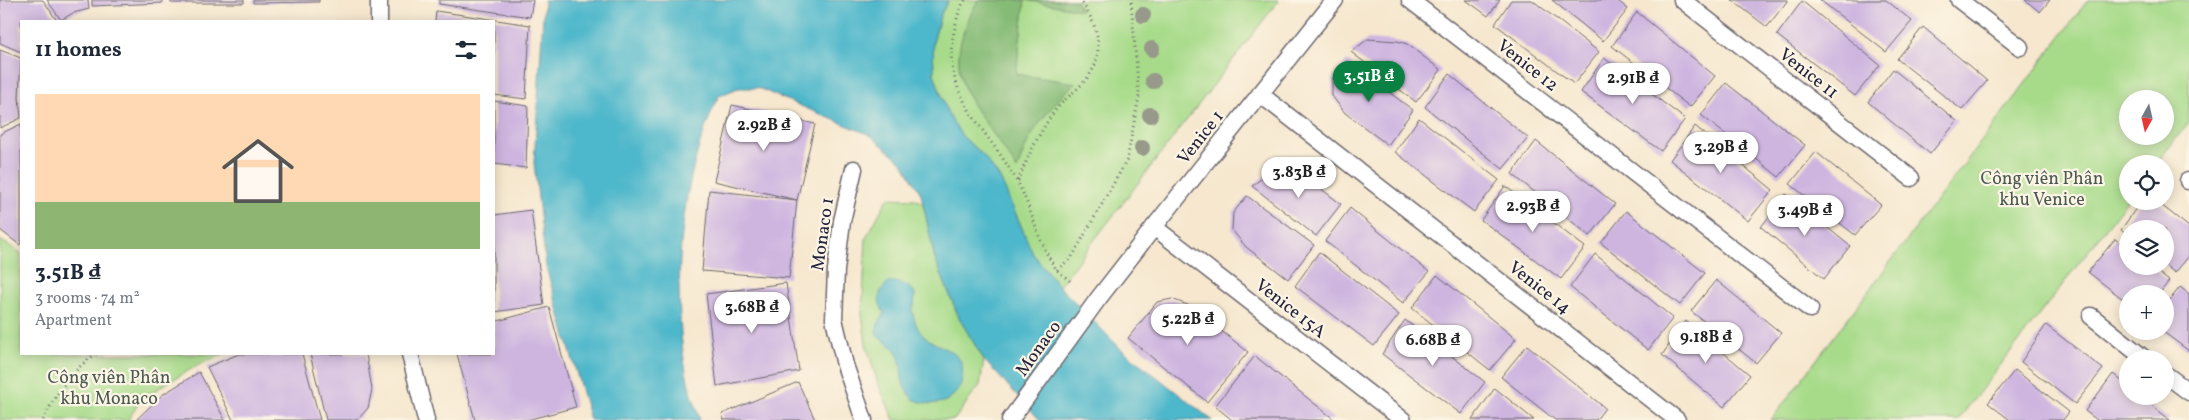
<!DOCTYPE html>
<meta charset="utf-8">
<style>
body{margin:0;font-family:Vollkorn,serif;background:#f6f6f7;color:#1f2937;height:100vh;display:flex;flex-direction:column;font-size:19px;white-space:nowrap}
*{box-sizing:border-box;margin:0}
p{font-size:16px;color:#747a83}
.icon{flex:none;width:28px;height:28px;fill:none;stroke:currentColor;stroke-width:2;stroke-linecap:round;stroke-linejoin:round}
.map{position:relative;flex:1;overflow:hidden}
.side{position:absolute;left:20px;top:20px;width:475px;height:335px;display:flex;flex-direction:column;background:#fff;border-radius:0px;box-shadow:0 2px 12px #0003}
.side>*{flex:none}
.needle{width:32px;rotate:188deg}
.fabs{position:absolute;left:2119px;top:90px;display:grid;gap:10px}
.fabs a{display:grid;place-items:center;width:55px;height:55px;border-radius:50%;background:#fff;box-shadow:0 2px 12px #0003;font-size:25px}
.price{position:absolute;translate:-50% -42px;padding:0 11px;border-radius:18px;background:#fff;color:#222;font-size:16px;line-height:32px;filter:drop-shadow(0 1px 2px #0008)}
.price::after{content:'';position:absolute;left:50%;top:30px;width:15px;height:11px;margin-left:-8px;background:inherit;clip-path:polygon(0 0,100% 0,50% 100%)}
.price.active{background:#0b8043;color:#fff}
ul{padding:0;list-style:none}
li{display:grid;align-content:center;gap:10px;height:265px;padding:0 15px}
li+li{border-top:1px solid #e0e1e3}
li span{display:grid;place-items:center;height:155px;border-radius:0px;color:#555}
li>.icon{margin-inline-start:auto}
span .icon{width:90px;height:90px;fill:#fffc;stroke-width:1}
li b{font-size:21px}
h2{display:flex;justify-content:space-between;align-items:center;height:60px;padding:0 15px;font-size:21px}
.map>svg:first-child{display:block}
</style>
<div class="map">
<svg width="2189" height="420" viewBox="0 0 2189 420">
<rect width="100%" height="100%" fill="#fcf5e5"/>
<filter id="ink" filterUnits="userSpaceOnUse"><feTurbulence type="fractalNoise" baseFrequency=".02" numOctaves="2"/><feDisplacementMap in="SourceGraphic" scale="10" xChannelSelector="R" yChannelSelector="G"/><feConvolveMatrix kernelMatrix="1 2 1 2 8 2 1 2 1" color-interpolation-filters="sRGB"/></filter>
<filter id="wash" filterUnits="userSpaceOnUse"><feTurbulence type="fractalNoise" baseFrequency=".0096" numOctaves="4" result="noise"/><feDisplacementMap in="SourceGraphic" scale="20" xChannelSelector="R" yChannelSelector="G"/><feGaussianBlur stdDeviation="1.12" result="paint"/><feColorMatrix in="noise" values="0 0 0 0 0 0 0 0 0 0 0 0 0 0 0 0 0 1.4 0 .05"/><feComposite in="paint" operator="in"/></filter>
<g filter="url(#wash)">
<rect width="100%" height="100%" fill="#f6e7ce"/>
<!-- green -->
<g fill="#a7db8a" stroke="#647e62" fill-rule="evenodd">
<polygon points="948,0 1279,0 1059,286 1033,254 1017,216 984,156 962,136 948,114 934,74 933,43 940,16"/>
<path d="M2088,0H2189V122L2156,164H2128L2127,201L1958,420H1771ZM2128,99H2165V136H2128Z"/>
<polygon points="888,198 915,199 923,203 935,259 960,320 984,360 980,385 954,420 894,420 877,381 866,344 862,314 866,238"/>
<polygon points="0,240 21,253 21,354 224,354 196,366 142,398 128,420 0,420"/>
</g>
<!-- forest -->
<path fill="#85bb76" stroke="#546e58" d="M978,0H1076L1081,10L1025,0L1016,74L1075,83C1047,111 1029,131 1017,170C978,103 932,82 978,0Z"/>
<!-- water -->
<g fill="#4eb7cb" stroke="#386c83">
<path d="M544,0H948L940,16L933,43L934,74L948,114L962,136L984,156L1001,180L1033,254L1059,286L1121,349L1212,420H1040L984,360L960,320L935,259L921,194L903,163L870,135L758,88H738L719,96C680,173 671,287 686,372C689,388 695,404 700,420H590L546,267L534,163Z"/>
<path d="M890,282C901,282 908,284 915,293L914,306L912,310C914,318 916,328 922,334C939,352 970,347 961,383C959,391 951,399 943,402C932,405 924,404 913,399C895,380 906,372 897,353C892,343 878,339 877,335C874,328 881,319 884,313C877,301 877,290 890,282Z"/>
</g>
<g id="blocks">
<!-- building -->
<g fill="#ceb5e0">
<polygon points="0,0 43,0 57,21 21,21 21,52 0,43"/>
<polygon points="47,0 88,0 89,9 73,13 61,20"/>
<polygon points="92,0 162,0 162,3 92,6"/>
<polygon points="170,0 244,0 244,3 171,3"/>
<polygon points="253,0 319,0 319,2 253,3"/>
<polygon points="439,0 533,0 530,17 439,4"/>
<polygon points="1466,0 1500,0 1488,16"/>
<polygon points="1511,0 1532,0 1599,52 1574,84 1495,24"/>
<polygon points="1552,0 1617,0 1628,9 1603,41"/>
<polygon points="1732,0 1788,0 1767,27"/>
<polygon points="1820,0 1886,0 1912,21 1886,52"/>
<polygon points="2025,0 2050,0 2040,12"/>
<polygon points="1802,1 1880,65 1855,96 1777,35"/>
<polygon points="436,11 530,25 526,99 494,95 494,21 435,21"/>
<polygon points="1637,12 1715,76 1690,107 1612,46"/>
<polygon points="1923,27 1987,81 1962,110 1897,59"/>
<polygon points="1368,39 1397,41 1407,44 1441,70 1416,102 1351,52"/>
<polygon points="0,50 21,58 19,97 21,118 0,128"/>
<polygon points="1604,58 1685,119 1661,151 1581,92"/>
<polygon points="1347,61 1413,110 1388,145 1345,113 1332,96 1332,79"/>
<polygon points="1893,69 1957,121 1930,154 1868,102"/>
<polygon points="1449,74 1528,138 1503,169 1425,107"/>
<polygon points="1726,83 1805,145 1779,177 1701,115"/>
<polygon points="494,101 528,106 526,168 494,164"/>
<polygon points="732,105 815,124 797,200 714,181"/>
<polygon points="1419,118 1499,180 1474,212 1395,152"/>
<polygon points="21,124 21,242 20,245 0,230 0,134"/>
<polygon points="1695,126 1773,190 1748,221 1670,160"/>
<polygon points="1536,141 1615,204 1590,236 1512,174"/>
<polygon points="1816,152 1881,205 1855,235 1790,184"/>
<polygon points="1268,173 1297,175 1307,178 1341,204 1316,236 1252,186"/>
<polygon points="1505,186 1585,247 1561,279 1481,220"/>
<polygon points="709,190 797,200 789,278 702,271"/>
<polygon points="1786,194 1850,246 1824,279 1761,227"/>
<polygon points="1247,196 1314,245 1288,279 1246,247 1232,230 1233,213"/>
<polygon points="2141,201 2156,201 2189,227 2189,256 2175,273 2165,265 2165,229 2128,229 2128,236 2121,230"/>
<polygon points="1350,208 1429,272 1403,303 1325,241"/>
<polygon points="531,210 544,305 494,312 494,215"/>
<polygon points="1626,211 1705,273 1680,305 1601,243"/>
<polygon points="2115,239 2128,249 2128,266 2150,266 2169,281 2159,294 2128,294 2128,303 2088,272"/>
<polygon points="1319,252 1399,315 1374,346 1295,286"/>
<polygon points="1595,254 1673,318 1648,350 1570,287"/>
<polygon points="1437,275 1516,339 1490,370 1412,308"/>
<polygon points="1716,280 1781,333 1756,363 1691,311"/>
<polygon points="786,283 799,371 717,386 706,294"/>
<polygon points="2180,287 2189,294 2189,351 2162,331 2165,331 2165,306"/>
<polygon points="1172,299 1190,306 1248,352 1207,402 1128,338 1157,302"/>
<polygon points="549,307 576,407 527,420 475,420 457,354 494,354 494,322"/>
<polygon points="1405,320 1485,382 1461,414 1382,354"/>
<polygon points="1686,321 1750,375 1724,407 1662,355"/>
<polygon points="2046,325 2103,369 2075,404 2021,362"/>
<polygon points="1527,345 1605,408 1596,420 1555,420 1501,377"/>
<polygon points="239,354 302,354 320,420 233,420 207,367"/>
<polygon points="310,354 366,354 372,389 368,408 359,418 353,420 326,420"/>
<polygon points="1255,356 1335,420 1232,420 1215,406"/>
<polygon points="2015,370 2069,412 2063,420 2010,420 1988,403"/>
<polygon points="199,372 225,420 136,420 162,395"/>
<polygon points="2113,374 2128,386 2128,396 2140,396 2170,420 2097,420 2085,411"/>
<polygon points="798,382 815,420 724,420 722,414"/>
<polygon points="1495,388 1534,420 1472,420"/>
</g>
</g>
</g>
<g filter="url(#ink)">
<use href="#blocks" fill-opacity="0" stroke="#6c676e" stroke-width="1"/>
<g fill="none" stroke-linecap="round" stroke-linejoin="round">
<!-- service casing -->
<g stroke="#6c676e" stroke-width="19">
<g id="service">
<polyline points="379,0 379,21"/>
<polyline points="1410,0 1810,309"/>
<polyline points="1682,0 1911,178"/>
<polyline points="1959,0 2020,47"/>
<polyline points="1260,94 1677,420"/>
<polyline points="854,169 842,221 836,270 834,319 845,365 864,420"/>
<polyline points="2188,181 2189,181"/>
<polyline points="1154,227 1403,420"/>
<polyline points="2091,316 2145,359"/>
<polyline points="410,354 426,420"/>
<polyline points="2165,374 2189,392"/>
<polyline points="1010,420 1098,299 1154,227 1335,0"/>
</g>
</g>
<!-- path -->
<g stroke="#6c676e" stroke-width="3" stroke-dasharray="1 4" stroke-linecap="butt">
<path d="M965,0C959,9 957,18 955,28C936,94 994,134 1020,187C1033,213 1039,246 1057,270C1061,274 1067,278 1071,282"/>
<path d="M1018,181C1028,156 1038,135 1053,113C1064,98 1083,87 1092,71C1105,47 1095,20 1080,0"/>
<polyline points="1057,270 1072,257 1127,160 1139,96 1131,0"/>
<path d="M43,420C55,396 73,368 96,354"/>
</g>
<!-- service -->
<use href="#service" stroke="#fff" stroke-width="16"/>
</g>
<!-- trees -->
<g fill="#97998a">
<circle cx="1143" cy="15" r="8"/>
<circle cx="1152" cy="49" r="8"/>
<circle cx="1153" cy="81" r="8"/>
<circle cx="1150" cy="115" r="8"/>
<circle cx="1142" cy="148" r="8"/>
</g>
</g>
<g text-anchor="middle" stroke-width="4.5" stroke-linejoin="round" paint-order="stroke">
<!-- street labels -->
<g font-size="18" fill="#22223b" stroke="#fcf5e5">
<text transform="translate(1528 65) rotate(38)" y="6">Venice 12</text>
<text transform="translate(1809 73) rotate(38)" y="6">Venice 11</text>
<text transform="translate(1200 137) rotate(-52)" y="6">Venice 1</text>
<text transform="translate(822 234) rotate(-82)" y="6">Monaco 1</text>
<text transform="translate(1540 287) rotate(38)" y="6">Venice 14</text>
<text transform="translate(1291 308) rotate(38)" y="6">Venice 15A</text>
<text transform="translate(1038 348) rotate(-54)" y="6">Monaco</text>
</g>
<!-- park labels -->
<g font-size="18" fill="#4a5a53" stroke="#fcf5e5">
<text x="2042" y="184">Công viên Phân<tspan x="2042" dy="21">khu Venice</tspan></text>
<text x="109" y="383">Công viên Phân<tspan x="109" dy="21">khu Monaco</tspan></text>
</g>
</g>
</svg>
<div class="fabs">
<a><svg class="needle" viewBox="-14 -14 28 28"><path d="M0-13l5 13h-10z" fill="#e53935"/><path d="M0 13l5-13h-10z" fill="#747a83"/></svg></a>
<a><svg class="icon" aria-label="locate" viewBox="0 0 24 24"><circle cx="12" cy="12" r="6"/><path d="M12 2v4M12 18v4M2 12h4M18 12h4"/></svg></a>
<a><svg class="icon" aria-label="layers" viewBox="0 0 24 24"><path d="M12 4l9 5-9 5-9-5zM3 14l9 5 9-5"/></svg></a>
<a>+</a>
<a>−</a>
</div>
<b class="price active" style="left:1369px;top:103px">3.51B ₫</b>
<b class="price" style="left:1633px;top:105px">2.91B ₫</b>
<b class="price" style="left:764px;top:152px">2.92B ₫</b>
<b class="price" style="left:1721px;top:174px">3.29B ₫</b>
<b class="price" style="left:1299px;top:199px">3.83B ₫</b>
<b class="price" style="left:1533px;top:233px">2.93B ₫</b>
<b class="price" style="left:1805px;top:237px">3.49B ₫</b>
<b class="price" style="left:752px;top:334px">3.68B ₫</b>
<b class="price" style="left:1188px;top:346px">5.22B ₫</b>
<b class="price" style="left:1706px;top:364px">9.18B ₫</b>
<b class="price" style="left:1433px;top:367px">6.68B ₫</b>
<section class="side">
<h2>11 homes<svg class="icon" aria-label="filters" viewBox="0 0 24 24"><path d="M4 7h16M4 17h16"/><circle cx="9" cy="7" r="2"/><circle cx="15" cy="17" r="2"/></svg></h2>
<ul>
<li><span style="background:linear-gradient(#ffd9b3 70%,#8fb573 0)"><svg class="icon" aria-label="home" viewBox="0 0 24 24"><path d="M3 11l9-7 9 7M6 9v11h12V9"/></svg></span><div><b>3.51B ₫</b><p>3 rooms · 74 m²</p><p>Apartment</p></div></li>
</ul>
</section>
</div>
